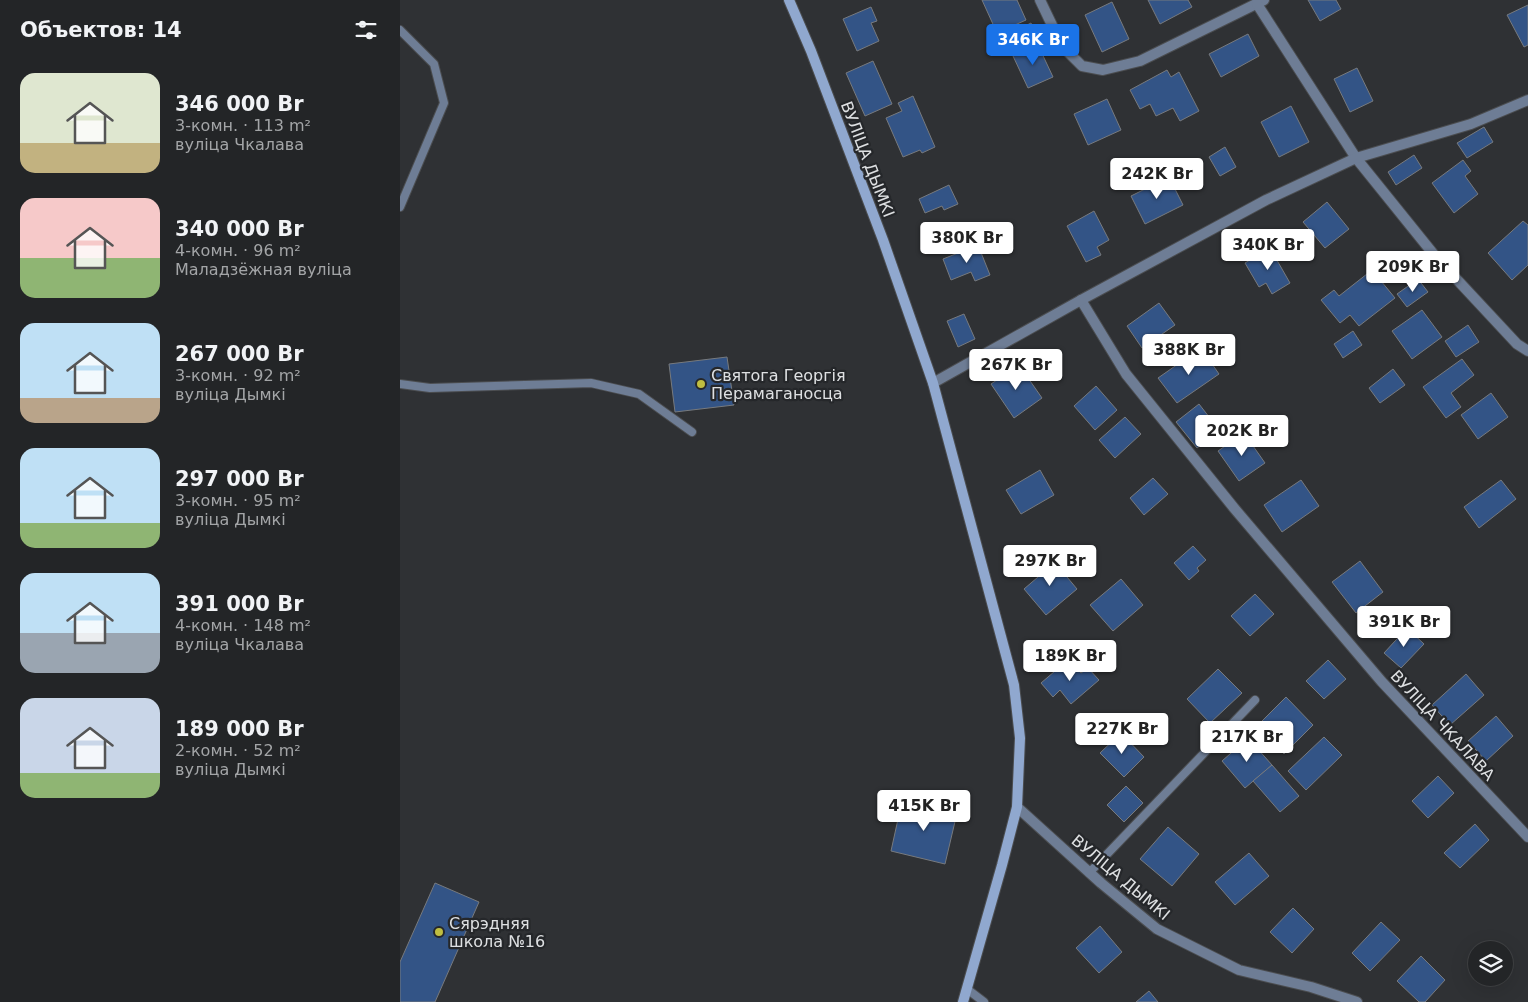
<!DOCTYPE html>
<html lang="ru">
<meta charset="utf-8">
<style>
body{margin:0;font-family:"DejaVu Sans",sans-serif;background:#2b2d2f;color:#f1f3f6;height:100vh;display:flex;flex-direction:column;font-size:19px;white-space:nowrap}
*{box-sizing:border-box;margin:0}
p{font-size:16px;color:#a3a5a7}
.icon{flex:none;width:28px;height:28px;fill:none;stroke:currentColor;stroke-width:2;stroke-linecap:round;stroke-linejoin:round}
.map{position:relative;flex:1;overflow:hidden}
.drawer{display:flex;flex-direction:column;background:#232527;width:400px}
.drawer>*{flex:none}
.buttons{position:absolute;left:1068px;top:941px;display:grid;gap:10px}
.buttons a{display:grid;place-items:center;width:45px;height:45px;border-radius:50%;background:#232527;box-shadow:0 5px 20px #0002,0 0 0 1px #404244;font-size:25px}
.price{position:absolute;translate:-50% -42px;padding:0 11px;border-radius:5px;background:#fff;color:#222;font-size:16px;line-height:32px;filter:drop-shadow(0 1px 2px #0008)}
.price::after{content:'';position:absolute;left:50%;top:30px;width:15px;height:11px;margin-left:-8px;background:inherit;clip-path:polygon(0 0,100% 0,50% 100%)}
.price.current{background:#1a73e8;color:#fff}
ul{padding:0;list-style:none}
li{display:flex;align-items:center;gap:15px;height:125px;padding:0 20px}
li span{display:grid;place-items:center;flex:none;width:140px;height:100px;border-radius:15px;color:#555}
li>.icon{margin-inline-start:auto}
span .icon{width:60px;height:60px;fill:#fffc;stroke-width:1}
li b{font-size:21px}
h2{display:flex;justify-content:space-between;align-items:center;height:60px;padding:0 20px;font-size:21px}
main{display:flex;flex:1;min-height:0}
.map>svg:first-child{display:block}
</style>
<main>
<section class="drawer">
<h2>Объектов: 14<svg class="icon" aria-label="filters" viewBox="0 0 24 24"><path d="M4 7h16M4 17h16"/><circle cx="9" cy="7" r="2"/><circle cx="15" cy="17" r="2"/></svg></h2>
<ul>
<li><span style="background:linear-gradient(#dfe7d0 70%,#c2b280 0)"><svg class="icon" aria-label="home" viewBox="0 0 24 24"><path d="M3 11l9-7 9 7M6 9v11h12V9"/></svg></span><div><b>346 000 Br</b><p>3-комн. · 113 m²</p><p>вуліца Чкалава</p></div></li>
<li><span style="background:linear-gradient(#f6c9c9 60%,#8fb573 0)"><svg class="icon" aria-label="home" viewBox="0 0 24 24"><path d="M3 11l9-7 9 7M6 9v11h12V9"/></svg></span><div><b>340 000 Br</b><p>4-комн. · 96 m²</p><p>Маладзёжная вуліца</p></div></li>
<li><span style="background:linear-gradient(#bfe0f5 75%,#b9a48a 0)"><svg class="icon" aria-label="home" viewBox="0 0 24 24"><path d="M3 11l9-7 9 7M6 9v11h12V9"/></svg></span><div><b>267 000 Br</b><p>3-комн. · 92 m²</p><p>вуліца Дымкі</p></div></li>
<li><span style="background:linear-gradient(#bfe0f5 75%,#8fb573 0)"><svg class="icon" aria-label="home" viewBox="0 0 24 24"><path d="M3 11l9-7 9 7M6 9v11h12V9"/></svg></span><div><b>297 000 Br</b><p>3-комн. · 95 m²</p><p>вуліца Дымкі</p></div></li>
<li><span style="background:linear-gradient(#bfe0f5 60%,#9aa5b1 0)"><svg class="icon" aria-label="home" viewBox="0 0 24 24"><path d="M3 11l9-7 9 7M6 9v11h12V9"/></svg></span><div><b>391 000 Br</b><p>4-комн. · 148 m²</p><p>вуліца Чкалава</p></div></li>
<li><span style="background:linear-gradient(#c9d6e8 75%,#8fb573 0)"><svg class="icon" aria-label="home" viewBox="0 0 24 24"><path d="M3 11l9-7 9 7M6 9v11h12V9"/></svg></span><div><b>189 000 Br</b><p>2-комн. · 52 m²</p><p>вуліца Дымкі</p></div></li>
</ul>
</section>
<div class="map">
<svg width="1128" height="1002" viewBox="0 0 1128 1002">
<rect width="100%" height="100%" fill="#2f3134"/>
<!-- building -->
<g fill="#335486" stroke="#777a7e">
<polygon points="582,0 617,0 626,20 597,33"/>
<polygon points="748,0 788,0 792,7 760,24"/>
<polygon points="908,0 936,0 941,9 920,21"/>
<polygon points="712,2 729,39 702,52 685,15"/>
<polygon points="1128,5 1128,45 1124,47 1107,15"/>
<polygon points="471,7 477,21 471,23 479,41 457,51 443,19"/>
<polygon points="631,23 638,38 612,50 605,36"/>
<polygon points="848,34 859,56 821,77 809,54"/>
<polygon points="638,45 653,77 628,88 613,56"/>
<polygon points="473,61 492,104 465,116 446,73"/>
<polygon points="957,68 973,101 950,112 934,79"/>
<polygon points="767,70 771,77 779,72 799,111 780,121 773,108 756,116 750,104 740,109 730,90"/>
<polygon points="513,96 535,147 522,153 520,150 503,157 486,118 502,111 498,103"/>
<polygon points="707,99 721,130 688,145 674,114"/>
<polygon points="891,106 909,142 879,157 861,122"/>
<polygon points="1084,127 1093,142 1067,158 1057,143"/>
<polygon points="825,147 836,167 820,176 809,157"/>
<polygon points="1014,155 1022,168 996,185 988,172"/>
<polygon points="1063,160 1071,171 1065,176 1078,194 1054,213 1032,183"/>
<polygon points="769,177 783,205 745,224 731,196"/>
<polygon points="549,185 558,204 544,210 542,206 525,213 519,199"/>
<polygon points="927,202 949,229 925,248 903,222"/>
<polygon points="694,211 709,240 697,247 701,255 686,262 667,226"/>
<polygon points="1123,221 1128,225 1128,265 1112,280 1088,253"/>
<polygon points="578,245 590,275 575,281 571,272 551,280 543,259"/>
<polygon points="870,248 890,283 872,294 866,283 859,287 845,263"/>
<polygon points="972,270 995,298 959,326 950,315 940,323 921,300 934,290 939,296"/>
<polygon points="1018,279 1028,292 1007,307 997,294"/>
<polygon points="759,303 775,325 742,348 727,326"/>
<polygon points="1022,310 1042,337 1012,359 992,331"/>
<polygon points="564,314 575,339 558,347 547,321"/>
<polygon points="1068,325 1079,342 1056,357 1045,341"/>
<polygon points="953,331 962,345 943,358 934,344"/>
<polygon points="801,348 819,374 777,403 758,378"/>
<polygon points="327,357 334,405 275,412 269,364"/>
<polygon points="1062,359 1074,375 1051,393 1061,407 1046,418 1023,387"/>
<polygon points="619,365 642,398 614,418 591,384"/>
<polygon points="993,369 1005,385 980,403 969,388"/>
<polygon points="696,386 717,410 695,430 674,406"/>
<polygon points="1091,393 1108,417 1078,439 1061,415"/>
<polygon points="799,404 820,431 797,448 776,422"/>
<polygon points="725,417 741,434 715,458 699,440"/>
<polygon points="844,433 865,463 839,481 818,451"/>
<polygon points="640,470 654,495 621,514 606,490"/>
<polygon points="753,478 768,494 744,515 730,498"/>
<polygon points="901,480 919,506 882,532 864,505"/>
<polygon points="1101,480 1116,499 1079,528 1064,507"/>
<polygon points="793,546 806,560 797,568 799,571 789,580 774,563"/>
<polygon points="652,559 677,589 646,615 624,589 638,577 634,573"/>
<polygon points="960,561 983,592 956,613 932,582"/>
<polygon points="721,579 743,605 713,631 690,605"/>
<polygon points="855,594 874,614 850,636 831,616"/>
<polygon points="1007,628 1024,644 1001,668 984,653"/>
<polygon points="669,659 681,673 688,668 699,680 671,704 660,690 653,697 641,683"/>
<polygon points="928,660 946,679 924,699 906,681"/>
<polygon points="818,669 842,693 810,723 787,699"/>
<polygon points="1066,674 1084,695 1050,725 1032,705"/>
<polygon points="886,697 913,725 884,754 857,726"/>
<polygon points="1096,716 1113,736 1086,761 1068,741"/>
<polygon points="721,733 744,757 724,777 700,753"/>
<polygon points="924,737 942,755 906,790 888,771"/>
<polygon points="848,738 872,765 845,788 822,761"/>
<polygon points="872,765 899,796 880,812 853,781"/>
<polygon points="1038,776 1054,793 1028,818 1012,801"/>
<polygon points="726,786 743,803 724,822 707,805"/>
<polygon points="502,801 557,813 545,864 491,851"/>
<polygon points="1075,824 1089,840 1060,868 1044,853"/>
<polygon points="768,827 799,854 772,886 740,859"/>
<polygon points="849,853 869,876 835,905 815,882"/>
<polygon points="35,883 79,902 35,1002 0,1002 0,962"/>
<polygon points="893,908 914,929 892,953 870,932"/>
<polygon points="981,922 1000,940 970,971 952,953"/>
<polygon points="700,926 722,952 699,973 676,948"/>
<polygon points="1021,956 1045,980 1025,1002 1019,1002 997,981"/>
<polygon points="749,991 758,1002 736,1002"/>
</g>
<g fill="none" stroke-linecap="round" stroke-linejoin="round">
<!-- lane casing -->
<g stroke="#4b4d50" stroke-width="10">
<g id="lane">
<polyline points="0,30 34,64 44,103 0,207"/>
<polyline points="0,384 30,388 191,383 239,394 292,432"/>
<polyline points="689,873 855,700"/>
<polyline points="567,989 584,1002"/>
</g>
</g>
<!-- street casing -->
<g stroke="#4b4d50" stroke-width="12">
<g id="street">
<polyline points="640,0 662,46 682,66 703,70 740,61 864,0"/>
<polyline points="857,4 956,158 1035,256 1117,344 1128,351"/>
<polyline points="681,300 726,374 834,508 982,682 1128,837"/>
<polyline points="533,383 681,300 866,200 956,158 1071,124 1128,100"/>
<polyline points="617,807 701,883 757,929 839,970 911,987 957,1002"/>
</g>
</g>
<!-- secondary casing -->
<g stroke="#4b4d50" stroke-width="12">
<polyline id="secondary" points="389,0 411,51 483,240 533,383 614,685 620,738 617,807 602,865 563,1002"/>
</g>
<!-- lane -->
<use href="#lane" stroke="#6e7d95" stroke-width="8"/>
<!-- street -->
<use href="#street" stroke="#6e7d95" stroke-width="10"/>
<!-- secondary -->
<use href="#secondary" stroke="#90a8cf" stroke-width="10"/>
</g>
<!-- markers -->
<g fill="#bfbe41" stroke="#25272a" stroke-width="2">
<circle cx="301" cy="384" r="5"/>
<circle cx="39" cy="932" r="5"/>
</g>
<g text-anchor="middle" stroke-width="4.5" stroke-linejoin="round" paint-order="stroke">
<!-- street labels -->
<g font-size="16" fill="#dee0e2" stroke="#25272a">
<text transform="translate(468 159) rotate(69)" y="6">ВУЛІЦА ДЫМКІ</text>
<text transform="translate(1043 725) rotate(47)" y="6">ВУЛІЦА ЧКАЛАВА</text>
<text transform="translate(721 877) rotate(40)" y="6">ВУЛІЦА ДЫМКІ</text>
</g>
<!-- poi labels -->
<g font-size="16" fill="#dee0e2" stroke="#25272a" text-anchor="start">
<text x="311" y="381">Святога Георгія<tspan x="311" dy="18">Перамаганосца</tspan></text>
<text x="49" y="929">Сярэдняя<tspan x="49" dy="18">школа №16</tspan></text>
</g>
</g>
</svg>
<div class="buttons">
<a><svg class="icon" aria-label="layers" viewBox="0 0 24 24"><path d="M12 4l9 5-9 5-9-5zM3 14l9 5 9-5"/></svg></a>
</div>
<b class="price current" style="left:633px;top:66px">346K Br</b>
<b class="price" style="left:757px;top:200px">242K Br</b>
<b class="price" style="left:567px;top:264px">380K Br</b>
<b class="price" style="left:868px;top:271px">340K Br</b>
<b class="price" style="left:1013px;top:293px">209K Br</b>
<b class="price" style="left:789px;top:376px">388K Br</b>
<b class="price" style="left:616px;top:391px">267K Br</b>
<b class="price" style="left:842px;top:457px">202K Br</b>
<b class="price" style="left:650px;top:587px">297K Br</b>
<b class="price" style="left:1004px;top:648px">391K Br</b>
<b class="price" style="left:670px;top:682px">189K Br</b>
<b class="price" style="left:722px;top:755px">227K Br</b>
<b class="price" style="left:847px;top:763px">217K Br</b>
<b class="price" style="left:524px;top:832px">415K Br</b>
</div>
</main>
